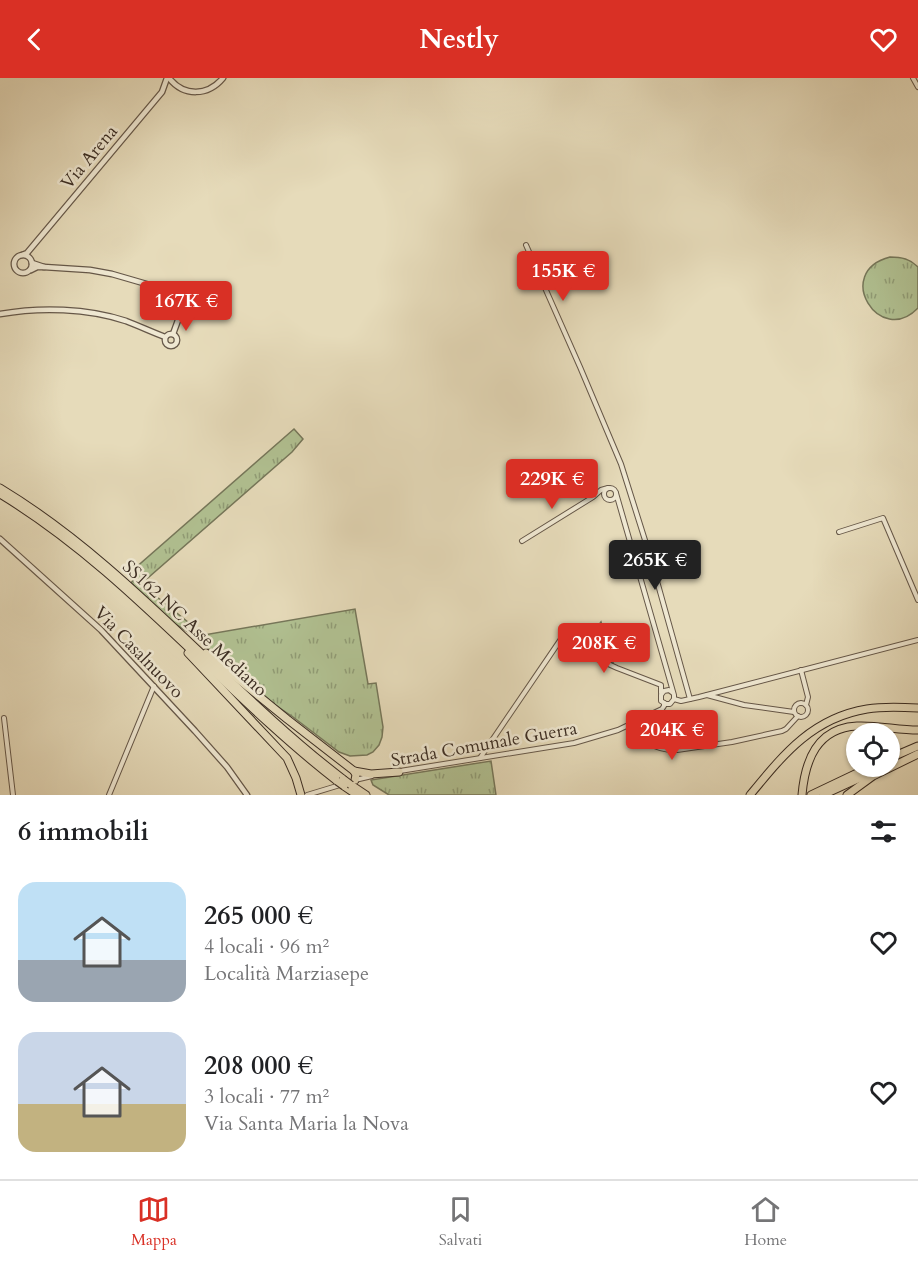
<!DOCTYPE html>
<html lang="it">
<meta charset="utf-8">
<style>
body{margin:0;font-family:Cardo,serif;background:#f6f6f6;color:#202124;height:100vh;display:flex;flex-direction:column;font-size:22px;white-space:nowrap}
*{box-sizing:border-box;margin:0}
p{font-size:20px;color:#757577}
.icon{flex:none;width:33px;height:33px;fill:none;stroke:currentColor;stroke-width:2;stroke-linecap:round;stroke-linejoin:round}
.map{position:relative;height:717px;overflow:hidden}
.details{display:flex;flex-direction:column;background:#fff;flex:1}
.details>*{flex:none}
.fabs{position:absolute;left:846px;top:645px;display:grid;gap:12px}
.fabs a{display:grid;place-items:center;width:54px;height:54px;border-radius:50%;background:#fff;box-shadow:0 2px 4px #0004;font-size:30px}
.price{position:absolute;translate:-50% -51px;padding:0 14px;border-radius:6px;background:#d93025;color:#fff;font-size:20px;line-height:39px;filter:drop-shadow(0 2px 3px #0008)}
.price::after{content:'';position:absolute;left:50%;top:36px;width:18px;height:14px;margin-left:-9px;background:inherit;clip-path:polygon(0 0,100% 0,50% 100%)}
.price.current{background:#222;color:#fff}
ul{padding:0;list-style:none}
li{display:flex;align-items:center;gap:18px;height:150px;padding:0 18px}
li span{display:grid;place-items:center;flex:none;width:168px;height:120px;border-radius:18px;color:#555}
li>.icon{margin-inline-start:auto}
span .icon{width:72px;height:72px;fill:#fffc;stroke-width:1}
li b{font-size:26px}
h2{display:flex;justify-content:space-between;align-items:center;height:72px;padding:0 18px;font-size:26px}
header{display:flex;justify-content:space-between;align-items:center;height:78px;padding:0 18px;background:#d93025;color:#fff;font-size:27px;font-weight:600}
.dock{display:flex;justify-content:space-around;align-items:center;height:84px;border-top:2px solid #e0e0e0;background:#fff;font-size:16px;color:#757577}
.dock a{display:grid;justify-items:center;gap:3px}
.dock .current{color:#d93025}
.map>svg:first-child{display:block}
</style>
<header><svg class="icon" aria-label="back" viewBox="0 0 24 24"><path d="M15 5l-7 7 7 7"/></svg>Nestly<svg class="icon" aria-label="heart" viewBox="0 0 24 24"><path d="M12 20l-8-8c-3-5 5-10 8-4 3-6 11-1 8 4z"/></svg></header>
<div class="map">
<svg width="918" height="717" viewBox="0 0 918 717">
<defs>
<pattern id="grass-tufts" width="24" height="20" patternUnits="userSpaceOnUse" patternTransform="scale(1.5)"><rect width="24" height="20" fill="#b1c192"/><path d="M3 7l-1-3M5 7V3M7 7l1-3M15 17l-1-3M17 17v-4M19 17l1-3" fill="none" stroke="#919d77"/></pattern>
<pattern id="park-dots" width="8" height="8" patternUnits="userSpaceOnUse" patternTransform="scale(1.5)"><rect width="8" height="8" fill="#b1c192"/><path d="M2 2h.1M6 6h.1" fill="none" stroke="#919d77" stroke-width="1.8" stroke-linecap="round"/></pattern>
</defs>
<rect width="100%" height="100%" fill="#e6dbba"/>
<filter id="stains"><feTurbulence type="fractalNoise" baseFrequency=".00333" numOctaves="4"/><feColorMatrix values="0 0 0 0 .2 0 0 0 0 .09 0 0 0 0 .02 0 0 0 .5 -.17"/></filter>
<radialGradient id="worn" r=".72"><stop offset=".6" stop-color="#630" stop-opacity="0"/><stop offset="1" stop-color="#630" stop-opacity=".3"/></radialGradient>
<!-- grass -->
<g fill="url(#grass-tufts)" stroke="#76775a" stroke-width="1.5">
<path d="M890,179C902,179 910,181 918,189V230C880,270 832,194 890,179Z"/>
<polygon points="294,351 303,361 292,374 141,506 204,557 355,531 368,606 376,605 383,649 382,659 379,667 373,674 367,677 350,678 339,674 293,639 268,622 190,555 175,546 131,505 136,499 133,492"/>
<polygon points="491,683 496,717 389,717 373,707 371,702"/>
</g>
<!-- park -->
<polygon fill="url(#park-dots)" stroke="#76775a" stroke-width="1.5" points="601,544 613,581 613,586 575,570 569,554 586,565"/>
<g fill="none" stroke-linecap="round" stroke-linejoin="round">
<!-- minor casing -->
<g stroke="#665849" stroke-width="6">
<g id="minor">
<polyline points="913,0 918,9"/>
<polyline points="526,167 580,289 621,386 650,478 690,621"/>
<circle cx="610" cy="416" r="6"/>
<polyline points="616,415 674,617 674,621 670,626 666,626 661,623 661,617 664,613 669,612 673,615"/>
<polyline points="839,454 883,440 918,522"/>
<polyline points="522,463 593,419 601,412 608,410"/>
<polyline points="801,592 808,619 806,627"/>
<polyline points="707,617 744,627 794,634"/>
<polyline points="674,621 681,623 699,619 918,562"/>
<circle cx="801" cy="632" r="7"/>
<polyline points="4,640 13,717"/>
<path d="M630,646C643,663 655,673 677,672L732,664L782,653L786,651L798,638"/>
<polyline points="480,680 563,558 569,563 573,570 617,590 661,607 661,615"/>
<polyline points="400,693 574,665 618,652 662,631 664,628 664,625"/>
<polyline points="355,702 372,698"/>
<polyline points="109,717 154,608"/>
<polyline points="307,717 340,707"/>
</g>
</g>
<!-- tertiary casing -->
<g stroke="#665849" stroke-width="7">
<g id="tertiary">
<path d="M169,0C184,19 208,18 223,0"/>
<polyline points="22,177 27,175 162,14 167,0"/>
<circle cx="23" cy="186" r="9"/>
<polyline points="44,189 90,192 112,196 181,216"/>
<polyline points="31,192 37,189 44,189 32,185"/>
<circle cx="186" cy="218" r="5.5"/>
<path d="M0,236C40,229 87,230 126,243C139,248 152,254 165,259"/>
<circle cx="171" cy="262" r="6"/>
<polyline points="173,256 185,223"/>
<polyline points="0,461 101,552 195,653 227,689 247,717"/>
</g>
</g>
<!-- trunk casing -->
<g stroke="#3b2d23" stroke-width="9">
<g id="trunk">
<path d="M0,410C129,488 224,610 343,701"/>
<path d="M0,416C126,492 221,613 337,703"/>
<polyline points="188,575 287,680 296,700 301,717"/>
<polyline points="206,575 287,641 354,693 371,696 399,694"/>
<polyline points="890,680 918,668"/>
<polyline points="354,693 356,697 355,702"/>
<polyline points="351,707 366,717"/>
<polyline points="344,708 357,717"/>
<path d="M750,717C783,677 812,640 867,631C884,628 901,629 918,630"/>
<path d="M802,717C805,682 817,650 857,648C877,647 898,652 918,652"/>
<polyline points="811,717 872,688"/>
<polyline points="823,717 875,693"/>
<polyline points="847,717 873,698 918,676"/>
</g>
</g>
<!-- minor -->
<use href="#minor" stroke="#efe8d2" stroke-width="4"/>
<!-- tertiary -->
<use href="#tertiary" stroke="#efe8d2" stroke-width="4.5"/>
<!-- trunk -->
<use href="#trunk" stroke="#e6dbba" stroke-width="7"/>
<!-- trunk-bridge casing -->
<g stroke="#3b2d23" stroke-width="9" stroke-linecap="butt">
<g id="trunk-bridge">
<polyline points="343,701 351,707"/>
<polyline points="337,703 344,708"/>
</g>
</g>
<!-- trunk-bridge -->
<use href="#trunk-bridge" stroke="#e6dbba" stroke-width="7"/>
</g>
<g text-anchor="middle" stroke-width="5" stroke-linejoin="round" paint-order="stroke">
<!-- street labels -->
<g font-size="18" fill="#3b2d23" stroke="#efe8d2">
<text transform="translate(89 79) rotate(-50)" y="6">Via Arena</text>
<text transform="translate(195 550) rotate(43)" y="6">SS162 NC Asse Mediano</text>
<text transform="translate(139 574) rotate(46)" y="6">Via Casalnuovo</text>
<text transform="translate(484 666) rotate(-10)" y="6">Strada Comunale Guerra</text>
</g>
</g>
<rect width="100%" height="100%" filter="url(#stains)"/>
<rect width="100%" height="100%" fill="url(#worn)"/>
</svg>
<div class="fabs">
<a><svg class="icon" aria-label="locate" viewBox="0 0 24 24"><circle cx="12" cy="12" r="6"/><path d="M12 2v4M12 18v4M2 12h4M18 12h4"/></svg></a>
</div>
<b class="price" style="left:563px;top:224px">155K €</b>
<b class="price" style="left:186px;top:254px">167K €</b>
<b class="price" style="left:552px;top:432px">229K €</b>
<b class="price current" style="left:655px;top:513px">265K €</b>
<b class="price" style="left:604px;top:596px">208K €</b>
<b class="price" style="left:672px;top:683px">204K €</b>
</div>
<section class="details">
<h2>6 immobili<svg class="icon" aria-label="filters" viewBox="0 0 24 24"><path d="M4 7h16M4 17h16"/><circle cx="9" cy="7" r="2"/><circle cx="15" cy="17" r="2"/></svg></h2>
<ul>
<li><span style="background:linear-gradient(#bfe0f5 65%,#9aa5b1 0)"><svg class="icon" aria-label="home" viewBox="0 0 24 24"><path d="M3 11l9-7 9 7M6 9v11h12V9"/></svg></span><div><b>265 000 €</b><p>4 locali · 96 m²</p><p>Località Marziasepe</p></div><svg class="icon" aria-label="heart" viewBox="0 0 24 24"><path d="M12 20l-8-8c-3-5 5-10 8-4 3-6 11-1 8 4z"/></svg></li>
<li><span style="background:linear-gradient(#c9d6e8 60%,#c2b280 0)"><svg class="icon" aria-label="home" viewBox="0 0 24 24"><path d="M3 11l9-7 9 7M6 9v11h12V9"/></svg></span><div><b>208 000 €</b><p>3 locali · 77 m²</p><p>Via Santa Maria la Nova</p></div><svg class="icon" aria-label="heart" viewBox="0 0 24 24"><path d="M12 20l-8-8c-3-5 5-10 8-4 3-6 11-1 8 4z"/></svg></li>
</ul>
</section>
<nav class="dock">
<a class="current"><svg class="icon" aria-label="map" viewBox="0 0 24 24"><path d="M3 6l6-2 6 2 6-2v14l-6 2-6-2-6 2zM9 4v14M15 6v14"/></svg>Mappa</a>
<a><svg class="icon" aria-label="saved" viewBox="0 0 24 24"><path d="M7 4h10v16l-5-4-5 4z"/></svg>Salvati</a>
<a><svg class="icon" aria-label="home" viewBox="0 0 24 24"><path d="M3 11l9-7 9 7M6 9v11h12V9"/></svg>Home</a>
</nav>
